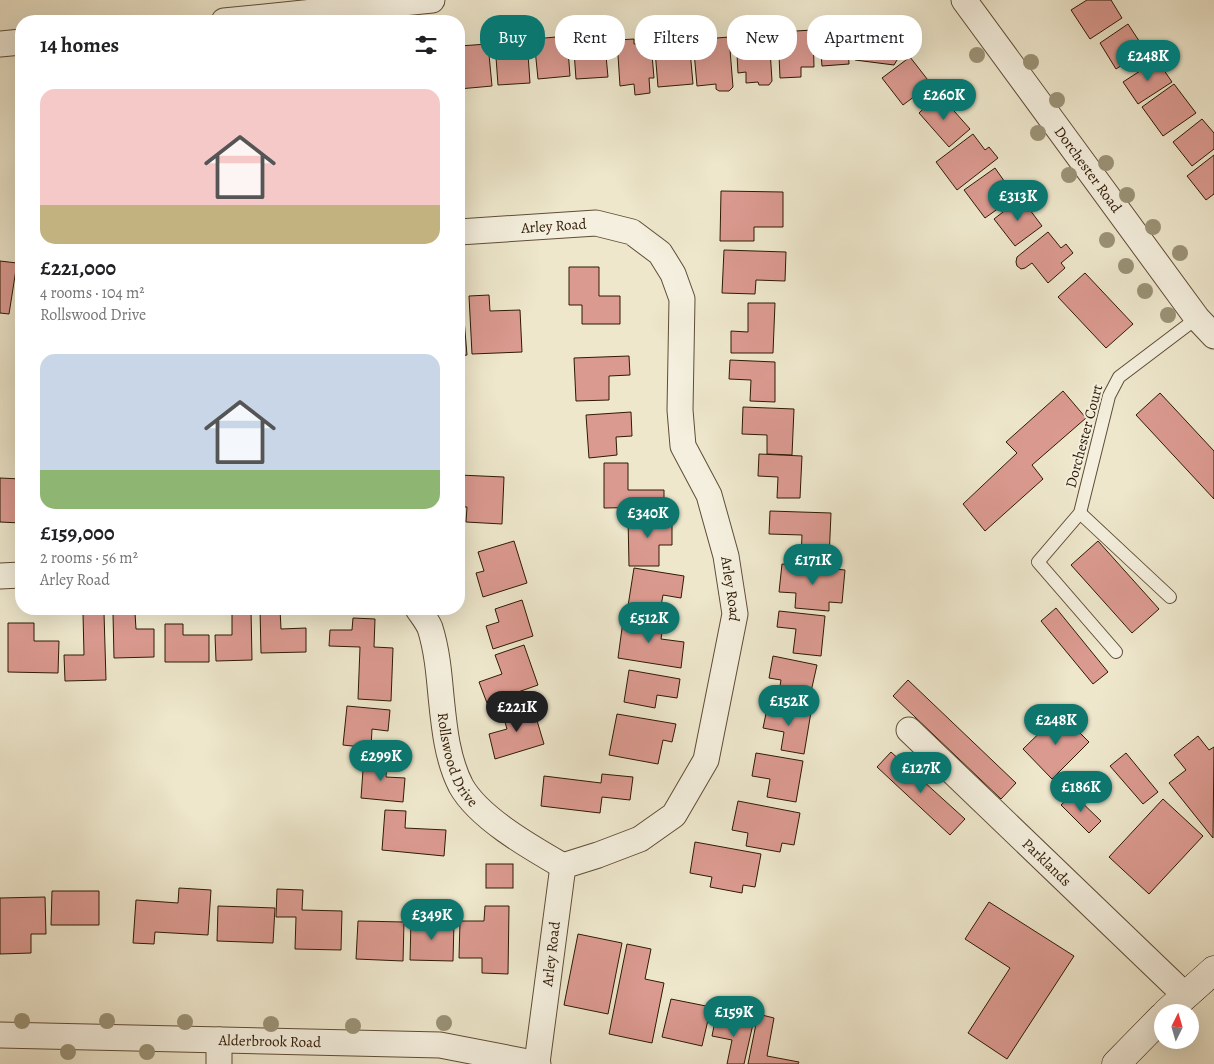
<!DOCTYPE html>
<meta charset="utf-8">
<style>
body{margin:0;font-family:Alegreya,serif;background:#f6f6f6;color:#202124;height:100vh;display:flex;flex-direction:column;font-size:19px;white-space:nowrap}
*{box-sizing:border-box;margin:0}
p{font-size:16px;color:#757577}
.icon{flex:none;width:28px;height:28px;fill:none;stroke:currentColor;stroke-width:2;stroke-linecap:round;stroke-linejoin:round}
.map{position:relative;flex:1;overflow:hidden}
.side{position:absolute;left:15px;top:15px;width:450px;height:600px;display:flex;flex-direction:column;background:#fff;border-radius:20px;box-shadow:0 5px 20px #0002}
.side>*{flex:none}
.hud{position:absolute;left:480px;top:15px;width:475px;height:45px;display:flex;gap:10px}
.needle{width:32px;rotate:5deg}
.buttons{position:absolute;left:1154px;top:1004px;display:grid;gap:10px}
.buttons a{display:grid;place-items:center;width:45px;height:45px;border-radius:50%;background:#fff;box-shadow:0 5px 20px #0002;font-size:25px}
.price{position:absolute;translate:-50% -42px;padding:0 11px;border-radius:18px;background:#0f766e;color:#fff;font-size:16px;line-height:32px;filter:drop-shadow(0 1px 2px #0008)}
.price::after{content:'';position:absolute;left:50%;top:30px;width:15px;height:11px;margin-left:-8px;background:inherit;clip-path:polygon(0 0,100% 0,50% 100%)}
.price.active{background:#222;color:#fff}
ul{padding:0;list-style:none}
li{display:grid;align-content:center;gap:10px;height:265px;padding:0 25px}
li span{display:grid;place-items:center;height:155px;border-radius:15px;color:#555}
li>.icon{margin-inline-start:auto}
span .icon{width:90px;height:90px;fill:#fffc;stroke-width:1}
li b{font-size:21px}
h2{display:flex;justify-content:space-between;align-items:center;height:60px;padding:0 25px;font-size:21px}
.chip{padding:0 18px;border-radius:20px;background:#fff;box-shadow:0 5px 20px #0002;font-size:18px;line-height:45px}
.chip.active{background:#0f766e;color:#fff}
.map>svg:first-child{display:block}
</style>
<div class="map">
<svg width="1214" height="1064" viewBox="0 0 1214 1064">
<rect width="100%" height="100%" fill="#eee7cc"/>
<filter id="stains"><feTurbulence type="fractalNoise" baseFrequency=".004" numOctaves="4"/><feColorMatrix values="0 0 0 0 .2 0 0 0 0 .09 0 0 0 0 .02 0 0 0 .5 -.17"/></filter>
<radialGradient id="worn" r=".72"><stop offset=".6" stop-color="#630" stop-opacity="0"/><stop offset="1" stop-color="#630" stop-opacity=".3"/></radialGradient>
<!-- building -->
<g fill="#db9a90" stroke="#2f1a04">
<polygon points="1087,0 1111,0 1122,18 1090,39 1071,10"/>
<polygon points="856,22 893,29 904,40 903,50 894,65 855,60"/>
<polygon points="1128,24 1145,50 1116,69 1100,43"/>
<polygon points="847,27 849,64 822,66 819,29"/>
<polygon points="813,30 814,67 801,67 801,77 780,78 778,32"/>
<polygon points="604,34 608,77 576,79 573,37"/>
<polygon points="769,34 772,81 769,85 759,85 758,82 746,83 746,72 738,73 736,36"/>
<polygon points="567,36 570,76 538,79 534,39"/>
<polygon points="673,37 673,40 689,39 693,84 658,87 654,38"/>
<polygon points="729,37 733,87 729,91 719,91 716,89 716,84 697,86 693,40"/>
<polygon points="634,39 634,44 651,43 654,78 649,78 650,93 635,95 634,84 620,86 617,40"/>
<polygon points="527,40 530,83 498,85 495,43"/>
<polygon points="488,44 492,86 459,89 459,46"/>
<polygon points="910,57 931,84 903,105 882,78"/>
<polygon points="1157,60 1172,82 1138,104 1123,82"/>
<polygon points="1174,84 1196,113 1163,136 1142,107"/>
<polygon points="939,94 970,129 949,147 919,113"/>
<polygon points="1202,119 1214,133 1214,149 1192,166 1173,142"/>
<polygon points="973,134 985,150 989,147 998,158 957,190 936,162"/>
<polygon points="1214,155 1214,194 1206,200 1187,176"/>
<polygon points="995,168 1007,185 1012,182 1020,193 985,218 964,190"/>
<polygon points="721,191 783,192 783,227 754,227 754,241 720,241"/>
<polygon points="1021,198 1042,226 1015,246 994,219"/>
<polygon points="1048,232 1061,248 1066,244 1073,253 1061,263 1065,268 1048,283 1032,263 1025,268 1021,269 1017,266 1016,262 1017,257"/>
<polygon points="724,250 786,252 785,281 756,280 755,294 722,293"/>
<polygon points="0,261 17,263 9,314 0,313"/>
<polygon points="569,267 599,267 599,296 620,296 620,324 582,324 582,305 569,305"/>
<polygon points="1085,273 1133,324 1106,348 1058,297"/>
<polygon points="489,295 490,311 520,310 522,352 472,354 469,296"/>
<polygon points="748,303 775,303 773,353 731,353 731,331 748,332"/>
<polygon points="464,319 467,355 459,356 459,320"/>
<polygon points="629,356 630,375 609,376 609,400 576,401 574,358"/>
<polygon points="730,360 775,362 775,402 750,401 751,380 729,379"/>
<polygon points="1063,391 1086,418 1032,465 1043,479 985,531 963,504 1017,453 1006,442"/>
<polygon points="1160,393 1214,451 1214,499 1136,415"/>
<polygon points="743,407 794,409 792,455 767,454 767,435 742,434"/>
<polygon points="631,412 632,436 616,437 617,455 589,458 586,415"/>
<polygon points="759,454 802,456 800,498 777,498 778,477 758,476"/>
<polygon points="604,463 628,463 628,490 664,490 664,507 604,508"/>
<polygon points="459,475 504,477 502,524 466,522 467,507 459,507"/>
<polygon points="0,478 21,479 21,523 0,522"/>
<polygon points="770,511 831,513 829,559 801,558 802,535 769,534"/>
<polygon points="628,517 672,517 672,545 659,545 659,566 629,566"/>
<polygon points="514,541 527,583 483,597 476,573 484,571 478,552"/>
<polygon points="1098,541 1159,609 1132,633 1071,565"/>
<polygon points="782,564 845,570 842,603 829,602 829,611 795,608 796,593 779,592"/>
<polygon points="634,568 684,576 681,598 663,595 660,611 628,606"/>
<polygon points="522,600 533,636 493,649 486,626 499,622 495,609"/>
<polygon points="1056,608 1108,672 1093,684 1041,621"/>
<polygon points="260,609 280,609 281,629 306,628 306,652 261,653"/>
<polygon points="251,610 252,660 216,661 215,635 232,635 232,611"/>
<polygon points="779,611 825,616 821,656 793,653 796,629 777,627"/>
<polygon points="104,613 106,680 65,681 64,655 84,655 83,614"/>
<polygon points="135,613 136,629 154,629 154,657 114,658 113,614"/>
<polygon points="639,616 664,620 661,639 684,642 681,668 618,658 623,621 638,623"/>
<polygon points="353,618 375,619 374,647 393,648 391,701 358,699 360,647 329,646 330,630 352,630"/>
<polygon points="8,623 34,623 34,641 59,641 58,673 8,672"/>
<polygon points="165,624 183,624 183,635 209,635 209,662 165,662"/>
<polygon points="524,645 538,685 487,703 479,682 502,674 495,655"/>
<polygon points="773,656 817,665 808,705 778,699 781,680 769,678"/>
<polygon points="629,670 680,679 677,698 657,695 655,708 624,702"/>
<polygon points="908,680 1016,783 1001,799 893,696"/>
<polygon points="532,704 544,744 495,759 489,734 507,729 502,712"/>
<polygon points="768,704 811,712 804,754 781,750 784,732 763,728"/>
<polygon points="347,706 390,710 388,731 372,729 371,748 343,745"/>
<polygon points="1060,713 1089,742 1052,779 1023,749"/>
<polygon points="617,714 676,724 672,742 663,740 658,764 609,755"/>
<polygon points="1198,736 1209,750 1214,747 1213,838 1169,783 1186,770 1174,755"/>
<polygon points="891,752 965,819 950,835 877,767"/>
<polygon points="756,753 803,761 796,802 767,797 770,779 752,776"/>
<polygon points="1126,753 1158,792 1143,804 1110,766"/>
<polygon points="364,756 387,758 386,777 405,778 403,802 361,798"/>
<polygon points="602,774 633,777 630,800 602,797 600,813 541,806 544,776 601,783"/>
<polygon points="1073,794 1101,821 1089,833 1061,805"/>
<polygon points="1163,799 1203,836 1149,894 1109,857"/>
<polygon points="738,801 800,813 794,845 782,843 780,852 746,846 748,833 732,830"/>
<polygon points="385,810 406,811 405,828 446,830 444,856 382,850"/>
<polygon points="695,842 761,854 755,887 743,885 742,893 710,887 712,877 690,873"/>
<rect x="486" y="864" width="27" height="24"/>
<polygon points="179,888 211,890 208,935 155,932 154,944 133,943 136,900 178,903"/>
<polygon points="277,889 303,890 302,910 342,911 341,950 295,949 296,917 276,917"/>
<polygon points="52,891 99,891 99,925 51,925"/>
<polygon points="45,897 46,934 31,934 31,953 0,954 0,898"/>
<polygon points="989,902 1074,956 1007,1059 968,1033 1010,968 965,939"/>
<polygon points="218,906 275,908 273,943 217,941"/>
<polygon points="485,906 509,906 508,974 482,973 482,958 459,958 460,921 484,921"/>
<polygon points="358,921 404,922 403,961 356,959"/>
<polygon points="411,921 454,922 453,961 410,960"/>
<polygon points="578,934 622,943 608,1014 564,1005"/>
<polygon points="627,944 651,949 645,979 664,983 652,1043 609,1034"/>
<polygon points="671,999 711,1007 702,1046 662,1037"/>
<polygon points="758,1014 774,1018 767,1056 799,1062 798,1064 748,1064"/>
<polygon points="716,1016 753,1024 744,1064 727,1064 732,1040 712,1036"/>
</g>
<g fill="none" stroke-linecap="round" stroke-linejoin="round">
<!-- lane casing -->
<g stroke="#5f4d36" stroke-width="14">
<g id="lane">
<polyline points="1080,513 1170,597"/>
<polyline points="1116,652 1038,562 1080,513 1109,396 1119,377 1197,318"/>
</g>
</g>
<!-- street casing -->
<g stroke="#5f4d36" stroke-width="27">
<g id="street">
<path id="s1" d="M964,0L1197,318L1214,336"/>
<polyline points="224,21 432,0"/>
<polyline points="0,44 21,42"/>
<path id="s2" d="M459,232L596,223L632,232L660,253L673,274L682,299L680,410L683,446L709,495L726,556L735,614L706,760L674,815L640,839L598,855L563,866L537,1063"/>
<polyline points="0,576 21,575"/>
<path id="s3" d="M418,609C422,615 427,621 430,628C437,650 439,674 441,696C444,726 447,759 461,786C479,818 530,847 563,866"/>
<path id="s4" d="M909,730L1185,995"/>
<path id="s5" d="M0,1035L440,1045L538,1064"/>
<polyline points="219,1040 219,1064"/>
</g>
</g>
<!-- secondary casing -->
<g stroke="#2f1a04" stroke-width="29">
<g id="secondary">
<polyline points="1167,1012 1214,970"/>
<polyline points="1116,1064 1162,1017"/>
</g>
</g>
<!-- lane -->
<use href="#lane" stroke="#f4efde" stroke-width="12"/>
<!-- street -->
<use href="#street" stroke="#f4efde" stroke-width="25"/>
<!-- secondary -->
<use href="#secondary" stroke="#f4efde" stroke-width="28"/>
</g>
<!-- trees -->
<g fill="#9b9377">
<circle cx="977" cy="55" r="8"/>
<circle cx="1031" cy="62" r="8"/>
<circle cx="1057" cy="100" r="8"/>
<circle cx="1038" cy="133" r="8"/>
<circle cx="1106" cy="163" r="8"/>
<circle cx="1069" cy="175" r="8"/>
<circle cx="1127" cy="195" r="8"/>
<circle cx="1153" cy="227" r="8"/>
<circle cx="1107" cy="240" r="8"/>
<circle cx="1180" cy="253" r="8"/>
<circle cx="1126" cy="266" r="8"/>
<circle cx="1145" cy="291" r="8"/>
<circle cx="1168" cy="315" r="8"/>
<circle cx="22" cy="1021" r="8"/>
<circle cx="107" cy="1021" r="8"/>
<circle cx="185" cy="1022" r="8"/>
<circle cx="444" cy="1023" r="8"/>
<circle cx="271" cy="1024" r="8"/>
<circle cx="353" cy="1026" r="8"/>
<circle cx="68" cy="1052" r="8"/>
<circle cx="147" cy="1052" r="8"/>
</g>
<g text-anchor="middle" stroke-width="4" stroke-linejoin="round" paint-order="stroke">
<!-- street labels -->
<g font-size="15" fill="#2f1a04" stroke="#f4efde">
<text dy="5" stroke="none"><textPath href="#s1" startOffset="210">Dorchester Road</textPath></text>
<text dy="5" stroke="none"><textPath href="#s2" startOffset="95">Arley Road</textPath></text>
<text transform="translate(1084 436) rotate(-75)" y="5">Dorchester Court</text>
<text dy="5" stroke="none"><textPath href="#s2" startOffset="560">Arley Road</textPath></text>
<text dy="5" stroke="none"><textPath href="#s3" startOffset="158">Rollswood Drive</textPath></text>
<text dy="5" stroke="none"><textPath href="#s4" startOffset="191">Parklands</textPath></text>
<text transform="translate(551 954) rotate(-83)" y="5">Arley Road</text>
<text dy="5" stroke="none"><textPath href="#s5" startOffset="270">Alderbrook Road</textPath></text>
</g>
</g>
<rect width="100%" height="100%" filter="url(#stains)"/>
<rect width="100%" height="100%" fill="url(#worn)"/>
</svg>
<div class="buttons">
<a><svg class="needle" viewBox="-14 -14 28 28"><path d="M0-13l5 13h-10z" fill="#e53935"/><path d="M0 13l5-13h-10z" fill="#757577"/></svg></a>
</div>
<b class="price" style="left:1148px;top:82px">£248K</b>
<b class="price" style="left:944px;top:121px">£260K</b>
<b class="price" style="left:1018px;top:222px">£313K</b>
<b class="price" style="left:648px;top:539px">£340K</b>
<b class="price" style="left:813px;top:586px">£171K</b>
<b class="price" style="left:649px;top:644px">£512K</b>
<b class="price" style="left:789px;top:727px">£152K</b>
<b class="price active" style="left:517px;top:733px">£221K</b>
<b class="price" style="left:1056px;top:746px">£248K</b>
<b class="price" style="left:381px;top:782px">£299K</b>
<b class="price" style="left:921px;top:794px">£127K</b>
<b class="price" style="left:1081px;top:813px">£186K</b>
<b class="price" style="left:432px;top:941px">£349K</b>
<b class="price" style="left:734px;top:1038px">£159K</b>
<div class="hud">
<a class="chip active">Buy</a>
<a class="chip">Rent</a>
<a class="chip">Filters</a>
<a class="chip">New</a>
<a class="chip">Apartment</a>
</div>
<section class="side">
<h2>14 homes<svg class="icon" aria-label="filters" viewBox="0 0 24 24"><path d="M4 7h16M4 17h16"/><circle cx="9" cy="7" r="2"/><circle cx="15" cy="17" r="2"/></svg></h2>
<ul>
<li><span style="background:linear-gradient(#f6c9c9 75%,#c2b280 0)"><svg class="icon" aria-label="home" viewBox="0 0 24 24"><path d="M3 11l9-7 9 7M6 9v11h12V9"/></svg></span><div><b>£221,000</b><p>4 rooms · 104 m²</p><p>Rollswood Drive</p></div></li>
<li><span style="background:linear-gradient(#c9d6e8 75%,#8fb573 0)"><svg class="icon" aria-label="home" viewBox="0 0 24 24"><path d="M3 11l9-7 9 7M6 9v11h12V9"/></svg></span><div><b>£159,000</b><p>2 rooms · 56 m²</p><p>Arley Road</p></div></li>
</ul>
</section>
</div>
